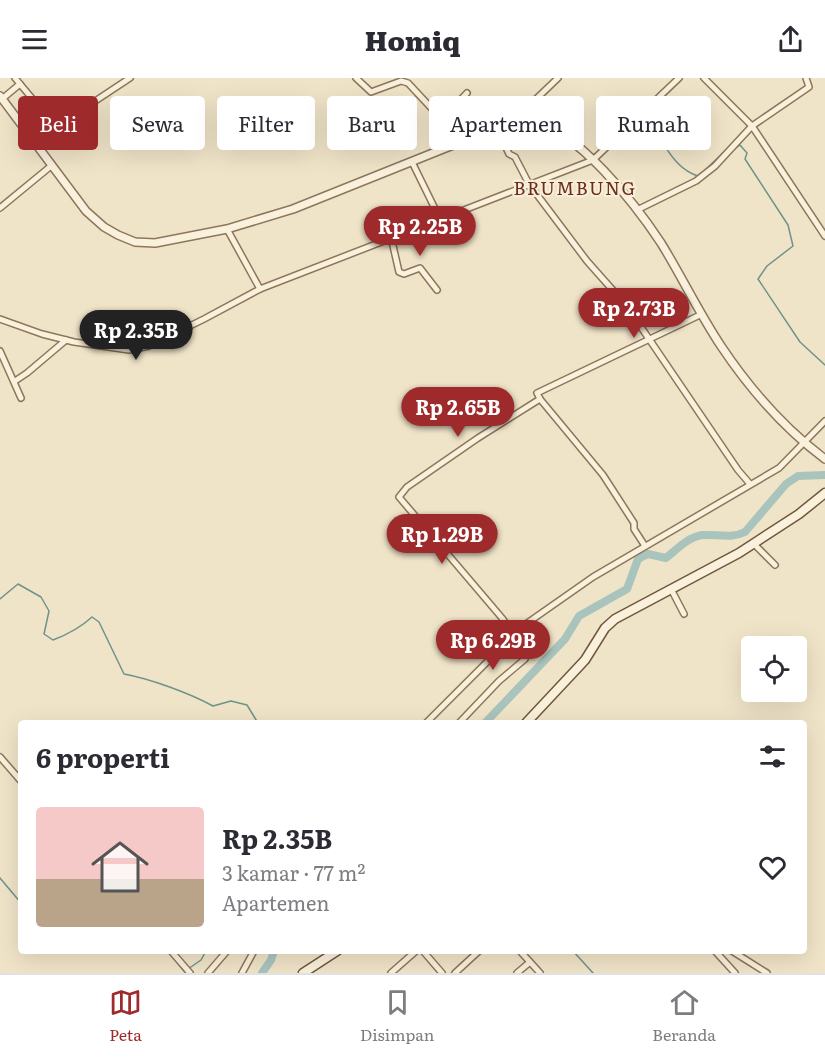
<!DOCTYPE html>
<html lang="id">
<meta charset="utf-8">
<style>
body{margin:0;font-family:Literata,serif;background:#f7f7f7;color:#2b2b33;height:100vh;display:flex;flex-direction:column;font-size:22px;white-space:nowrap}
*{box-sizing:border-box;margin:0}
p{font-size:20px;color:#7c7c81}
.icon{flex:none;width:33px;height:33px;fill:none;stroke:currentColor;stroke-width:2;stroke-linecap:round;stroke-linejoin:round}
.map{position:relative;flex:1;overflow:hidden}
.details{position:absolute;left:18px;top:642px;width:789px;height:234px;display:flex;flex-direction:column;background:#fff;border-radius:6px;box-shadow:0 6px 24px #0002}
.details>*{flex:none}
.top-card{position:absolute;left:18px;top:18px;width:789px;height:54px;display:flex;gap:12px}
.fabs{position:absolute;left:741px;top:558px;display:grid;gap:12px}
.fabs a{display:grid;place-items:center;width:66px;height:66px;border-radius:6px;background:#fff;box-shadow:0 6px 24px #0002;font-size:30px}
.price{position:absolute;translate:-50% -51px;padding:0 14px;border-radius:21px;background:#9e2a2b;color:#fff;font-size:20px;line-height:39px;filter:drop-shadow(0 2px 3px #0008)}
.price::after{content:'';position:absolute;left:50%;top:36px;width:18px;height:14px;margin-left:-9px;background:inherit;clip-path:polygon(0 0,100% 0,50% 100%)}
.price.selected{background:#222;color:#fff}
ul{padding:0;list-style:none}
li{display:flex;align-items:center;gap:18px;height:150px;padding:0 18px}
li+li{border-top:2px solid #e1e1e2}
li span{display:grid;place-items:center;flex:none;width:168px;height:120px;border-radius:6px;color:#555}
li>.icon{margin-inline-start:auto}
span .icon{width:72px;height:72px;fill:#fffc;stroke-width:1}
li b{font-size:26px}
h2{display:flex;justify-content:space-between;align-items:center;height:72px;padding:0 18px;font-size:26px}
.chip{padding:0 21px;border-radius:6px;background:#fff;box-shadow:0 6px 24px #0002;font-size:21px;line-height:54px}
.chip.selected{background:#9e2a2b;color:#fff}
header{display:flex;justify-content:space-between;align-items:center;height:78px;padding:0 18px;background:#fff;font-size:27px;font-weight:800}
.tabs{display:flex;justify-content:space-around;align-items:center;height:84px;border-top:2px solid #e1e1e2;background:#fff;font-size:16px;color:#7c7c81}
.tabs a{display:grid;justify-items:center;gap:3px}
.tabs .selected{color:#9e2a2b}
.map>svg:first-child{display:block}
</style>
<header><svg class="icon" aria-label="menu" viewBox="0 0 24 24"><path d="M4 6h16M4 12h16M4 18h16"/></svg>Homiq<svg class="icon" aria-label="share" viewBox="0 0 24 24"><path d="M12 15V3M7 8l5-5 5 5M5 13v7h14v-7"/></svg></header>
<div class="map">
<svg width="825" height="895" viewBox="0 0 825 895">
<rect width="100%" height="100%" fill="#f0e4c8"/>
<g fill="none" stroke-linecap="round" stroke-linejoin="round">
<!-- stream -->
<g stroke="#6f938a" stroke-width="1.5">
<path d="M627,34C661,41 664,88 698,98"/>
<polyline points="733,71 740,67 747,75 745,81 788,147 793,168 767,188 758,201 800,264 825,287"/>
<polyline points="702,95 729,69"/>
<path d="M0,521L18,506L41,519L49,533L44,556L53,562C69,556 80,550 92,539L99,544L124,596C151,601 189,615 213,628L231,623L247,627L258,645"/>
<polyline points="0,800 21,825"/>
<polyline points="167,873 173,879"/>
<polyline points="573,873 593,895"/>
<polyline points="178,885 184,893"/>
<polyline points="188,891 201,882 206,873"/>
</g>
<!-- river -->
<g stroke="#a9c4bc" stroke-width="8">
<path d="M485,645L565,561L579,538L627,511L638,481L648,476L666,480C676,472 688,459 702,457C717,456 731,461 745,454L786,406L798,398L825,397"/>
<polyline points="262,895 271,882 274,873"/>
</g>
<!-- minor casing -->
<g stroke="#8d765c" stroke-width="8">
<g id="minor">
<polyline points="356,0 371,14 401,3 408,5 463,64"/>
<polyline points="704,0 752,48 825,158"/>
<polyline points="20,6 56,49 35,67"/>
<polyline points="2,21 20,6 15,0"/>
<polyline points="442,41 467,15"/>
<polyline points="521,42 534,23 558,0"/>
<polyline points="56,49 130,0"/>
<polyline points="497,50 509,76 515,79 529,106 587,183 626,227 738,392 750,406"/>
<polyline points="412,84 440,141"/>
<polyline points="0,130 51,88"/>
<polyline points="637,132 696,103 715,88 752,48 809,9 806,0"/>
<polyline points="227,151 260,211"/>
<polyline points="391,159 399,194 404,196 420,190 437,212"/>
<polyline points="0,241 42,256 74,264 129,272 149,268 204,241 260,211 593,82 679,0"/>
<polyline points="0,273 21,320"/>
<polyline points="15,303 27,295 66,262"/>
<polyline points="754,466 775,487"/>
<polyline points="645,468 634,451 634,445 603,397 540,321 537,315 702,236"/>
<polyline points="671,511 684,536"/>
<polyline points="426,645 523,548 593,499 779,390 825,343"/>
<polyline points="459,645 499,603 525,581 526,575 502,540 399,419 407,409 478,360 540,321"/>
<polyline points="0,679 21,703"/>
<polyline points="171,873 190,895"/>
<polyline points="423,873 442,895"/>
<polyline points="520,873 540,895"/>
<polyline points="715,873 735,895"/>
<polyline points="732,873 767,895"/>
<polyline points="208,895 227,873"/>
<polyline points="242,895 254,873"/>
<polyline points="391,895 416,873"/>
<polyline points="455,895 479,873"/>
<polyline points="517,895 530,884"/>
</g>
</g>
<!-- tertiary casing -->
<g stroke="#8d765c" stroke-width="10">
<path id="tertiary" d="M0,18L86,133L104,149L118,157L135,164L155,165L227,151L293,131L508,45C516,43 523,41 531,43C577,51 636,127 661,165C682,199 699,235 721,268C749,310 784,350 825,381"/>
</g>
<!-- secondary casing -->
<g stroke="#6f573f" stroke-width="11">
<g id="secondary">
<polyline points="526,645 585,582 605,550 615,541 739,475 799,436 825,415"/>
<polyline points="303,895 337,873"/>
</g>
</g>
<!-- minor -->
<use href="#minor" stroke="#faf1dc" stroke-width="5"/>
<!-- tertiary -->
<use href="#tertiary" stroke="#faf1dc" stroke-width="7"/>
<!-- secondary -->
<use href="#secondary" stroke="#faf1dc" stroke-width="8"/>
</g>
<g text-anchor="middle" stroke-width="4.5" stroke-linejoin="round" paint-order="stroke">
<!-- quarter labels -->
<g font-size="18" letter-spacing="1.5" fill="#6b2e1e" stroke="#f7eed8">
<text x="575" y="117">BRUMBUNG</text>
</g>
</g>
</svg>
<div class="fabs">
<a><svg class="icon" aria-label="locate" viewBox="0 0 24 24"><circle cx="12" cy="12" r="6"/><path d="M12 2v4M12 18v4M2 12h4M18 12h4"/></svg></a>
</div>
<b class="price" style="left:420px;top:179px">Rp 2.25B</b>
<b class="price" style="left:634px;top:261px">Rp 2.73B</b>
<b class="price selected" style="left:136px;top:283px">Rp 2.35B</b>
<b class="price" style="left:458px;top:360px">Rp 2.65B</b>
<b class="price" style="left:442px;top:487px">Rp 1.29B</b>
<b class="price" style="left:493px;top:593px">Rp 6.29B</b>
<div class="top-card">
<a class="chip selected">Beli</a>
<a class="chip">Sewa</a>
<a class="chip">Filter</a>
<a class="chip">Baru</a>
<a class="chip">Apartemen</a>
<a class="chip">Rumah</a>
</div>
<section class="details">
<h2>6 properti<svg class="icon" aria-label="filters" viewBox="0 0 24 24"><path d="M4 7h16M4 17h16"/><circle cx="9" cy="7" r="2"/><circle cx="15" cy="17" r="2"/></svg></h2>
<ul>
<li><span style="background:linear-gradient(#f6c9c9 60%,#b9a48a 0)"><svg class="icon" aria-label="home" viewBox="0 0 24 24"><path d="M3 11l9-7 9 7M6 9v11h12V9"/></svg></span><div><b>Rp 2.35B</b><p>3 kamar · 77 m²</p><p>Apartemen</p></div><svg class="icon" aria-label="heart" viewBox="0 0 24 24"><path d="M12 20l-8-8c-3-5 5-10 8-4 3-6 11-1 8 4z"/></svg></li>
</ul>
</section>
</div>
<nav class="tabs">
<a class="selected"><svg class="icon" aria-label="map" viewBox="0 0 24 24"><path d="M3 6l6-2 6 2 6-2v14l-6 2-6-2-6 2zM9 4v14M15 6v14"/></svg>Peta</a>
<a><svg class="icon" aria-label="saved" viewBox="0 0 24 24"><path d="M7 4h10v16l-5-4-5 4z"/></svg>Disimpan</a>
<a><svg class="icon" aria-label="home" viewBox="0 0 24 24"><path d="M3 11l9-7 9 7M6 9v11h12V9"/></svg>Beranda</a>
</nav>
